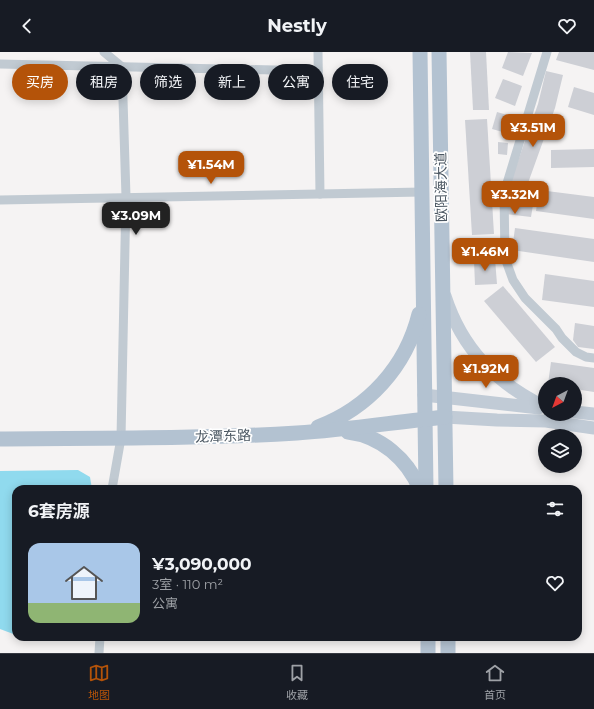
<!DOCTYPE html>
<html lang="zh">
<meta charset="utf-8">
<style>
body{margin:0;font-family:Montserrat,"Noto Sans SC",sans-serif;background:#242831;color:#f1f3f6;height:100vh;display:flex;flex-direction:column;font-size:15px;white-space:nowrap}
*{box-sizing:border-box;margin:0}
p{font-size:13px;color:#9ea1a6}
.icon{flex:none;width:22px;height:22px;fill:none;stroke:currentColor;stroke-width:2;stroke-linecap:round;stroke-linejoin:round}
.map{position:relative;flex:1;overflow:hidden}
.panel{position:absolute;left:12px;top:433px;width:570px;height:156px;display:flex;flex-direction:column;background:#171b24;border-radius:12px;box-shadow:0 2px 10px #0003}
.panel>*{flex:none}
.banner{position:absolute;left:12px;top:12px;width:570px;height:36px;display:flex;gap:8px}
.needle{width:26px;rotate:221deg}
.controls{position:absolute;left:538px;top:325px;display:grid;gap:8px}
.controls a{display:grid;place-items:center;width:44px;height:44px;border-radius:50%;background:#171b24;box-shadow:0 2px 10px #0003;font-size:20px}
.price{position:absolute;translate:-50% -34px;padding:0 9px;border-radius:8px;background:#b45309;color:#fff;font-size:13px;line-height:26px;filter:drop-shadow(0 1px 2px #0008)}
.price::after{content:'';position:absolute;left:50%;top:24px;width:12px;height:9px;margin-left:-6px;background:inherit;clip-path:polygon(0 0,100% 0,50% 100%)}
.price.selected{background:#222;color:#fff}
ul{padding:0;list-style:none}
li{display:flex;align-items:center;gap:12px;height:100px;padding:0 16px}
li+li{border-top:1px solid #363941}
li span{display:grid;place-items:center;flex:none;width:112px;height:80px;border-radius:12px;color:#555}
li>.icon{margin-inline-start:auto}
span .icon{width:48px;height:48px;fill:#fffc;stroke-width:1}
li b{font-size:17px}
h2{display:flex;justify-content:space-between;align-items:center;height:48px;padding:0 16px;font-size:17px}
.chip{padding:0 14px;border-radius:18px;background:#171b24;box-shadow:0 2px 10px #0003;font-size:14px;line-height:36px}
.chip.selected{background:#b45309;color:#fff}
header{display:flex;justify-content:space-between;align-items:center;height:52px;padding:0 16px;background:#171b24;font-size:18px;font-weight:700}
.tab-bar{display:flex;justify-content:space-around;align-items:center;height:56px;border-top:1px solid #363941;background:#171b24;font-size:11px;color:#9ea1a6}
.tab-bar a{display:grid;justify-items:center;gap:2px}
.tab-bar .selected{color:#b45309}
.map>svg:first-child{display:block}
</style>
<header><svg class="icon" aria-label="back" viewBox="0 0 24 24"><path d="M15 5l-7 7 7 7"/></svg>Nestly<svg class="icon" aria-label="heart" viewBox="0 0 24 24"><path d="M12 20l-8-8c-3-5 5-10 8-4 3-6 11-1 8 4z"/></svg></header>
<div class="map">
<svg width="594" height="601" viewBox="0 0 594 601">
<rect width="100%" height="100%" fill="#f5f3f3"/>
<!-- water -->
<polygon fill="#90daee" points="78,418 90,425 92,437 16,437 16,583 0,577 0,419"/>
<!-- building -->
<g fill="#cdcfd5">
<polygon points="470,0 486,0 489,58 473,58"/>
<polygon points="508,0 532,1 523,24 502,16"/>
<polygon points="559,0 594,0 594,18 556,8"/>
<polygon points="546,19 563,23 555,56 523,145 534,147 531,165 506,162 506,143 538,52"/>
<polygon points="503,27 522,34 515,54 495,46"/>
<polygon points="574,35 594,41 594,63 568,55"/>
<polygon points="497,60 514,65 510,82 492,77"/>
<polygon points="487,67 494,182 472,183 465,68"/>
<polygon points="498,90 508,91 507,103 498,102"/>
<polygon points="594,97 594,115 551,116 551,98"/>
<polygon points="539,138 594,145 594,167 536,159"/>
<polygon points="515,176 594,187 594,210 512,198"/>
<polygon points="495,207 497,232 475,233 474,208"/>
<polygon points="545,222 594,229 594,255 542,248"/>
<polygon points="503,234 555,295 536,310 484,249"/>
<polygon points="575,271 594,274 594,297 578,295 573,288"/>
<polygon points="551,310 594,316 594,340 575,337 575,332 548,332"/>
</g>
<g fill="none" stroke-linecap="round" stroke-linejoin="round">
<!-- minor -->
<g stroke="#c1cad2" stroke-width="9">
<polyline points="104,0 122,15 126,145 121,386 112,437"/>
<polyline points="318,0 320,142"/>
<polyline points="547,0 504,141 505,206 513,228 525,246 556,277 562,286 576,300 586,305 594,306"/>
<polyline points="0,12 318,19"/>
<polyline points="0,148 422,140"/>
<polyline points="99,601 100,585"/>
</g>
<!-- secondary -->
<g stroke="#c1cbd6" stroke-width="13">
<path d="M445,244C462,297 496,331 545,355"/>
<polyline points="424,343 539,356"/>
<polyline points="575,360 594,362"/>
<polyline points="445,365 497,368 546,369 594,376"/>
</g>
<!-- primary -->
<g stroke="#b3c2d1" stroke-width="15">
<polyline points="420,0 426,437"/>
<polyline points="439,0 446,437"/>
<path d="M318,375C368,356 406,315 419,262"/>
<path d="M348,380C381,384 407,407 420,437"/>
<path d="M0,387C99,386 198,387 297,381C346,378 395,370 445,365"/>
<polyline points="428,585 428,601"/>
<polyline points="448,585 448,601"/>
</g>
</g>
<g text-anchor="middle" stroke-width="3.5" stroke-linejoin="round" paint-order="stroke">
<!-- street labels -->
<g font-size="14" fill="#4a5661" stroke="#fff">
<text transform="translate(441 135) rotate(-91)" y="5">欧阳海大道</text>
<text transform="translate(223 384) rotate(-2)" y="5">龙潭东路</text>
</g>
</g>
</svg>
<div class="controls">
<a><svg class="needle" viewBox="-14 -14 28 28"><path d="M0-13l5 13h-10z" fill="#e53935"/><path d="M0 13l5-13h-10z" fill="#9ea1a6"/></svg></a>
<a><svg class="icon" aria-label="layers" viewBox="0 0 24 24"><path d="M12 4l9 5-9 5-9-5zM3 14l9 5 9-5"/></svg></a>
</div>
<b class="price" style="left:533px;top:96px">¥3.51M</b>
<b class="price" style="left:211px;top:133px">¥1.54M</b>
<b class="price" style="left:515px;top:163px">¥3.32M</b>
<b class="price selected" style="left:136px;top:184px">¥3.09M</b>
<b class="price" style="left:485px;top:220px">¥1.46M</b>
<b class="price" style="left:486px;top:337px">¥1.92M</b>
<div class="banner">
<a class="chip selected">买房</a>
<a class="chip">租房</a>
<a class="chip">筛选</a>
<a class="chip">新上</a>
<a class="chip">公寓</a>
<a class="chip">住宅</a>
</div>
<section class="panel">
<h2>6套房源<svg class="icon" aria-label="filters" viewBox="0 0 24 24"><path d="M4 7h16M4 17h16"/><circle cx="9" cy="7" r="2"/><circle cx="15" cy="17" r="2"/></svg></h2>
<ul>
<li><span style="background:linear-gradient(#a9c7e8 75%,#8fb573 0)"><svg class="icon" aria-label="home" viewBox="0 0 24 24"><path d="M3 11l9-7 9 7M6 9v11h12V9"/></svg></span><div><b>¥3,090,000</b><p>3室 · 110 m²</p><p>公寓</p></div><svg class="icon" aria-label="heart" viewBox="0 0 24 24"><path d="M12 20l-8-8c-3-5 5-10 8-4 3-6 11-1 8 4z"/></svg></li>
</ul>
</section>
</div>
<nav class="tab-bar">
<a class="selected"><svg class="icon" aria-label="map" viewBox="0 0 24 24"><path d="M3 6l6-2 6 2 6-2v14l-6 2-6-2-6 2zM9 4v14M15 6v14"/></svg>地图</a>
<a><svg class="icon" aria-label="saved" viewBox="0 0 24 24"><path d="M7 4h10v16l-5-4-5 4z"/></svg>收藏</a>
<a><svg class="icon" aria-label="home" viewBox="0 0 24 24"><path d="M3 11l9-7 9 7M6 9v11h12V9"/></svg>首页</a>
</nav>
